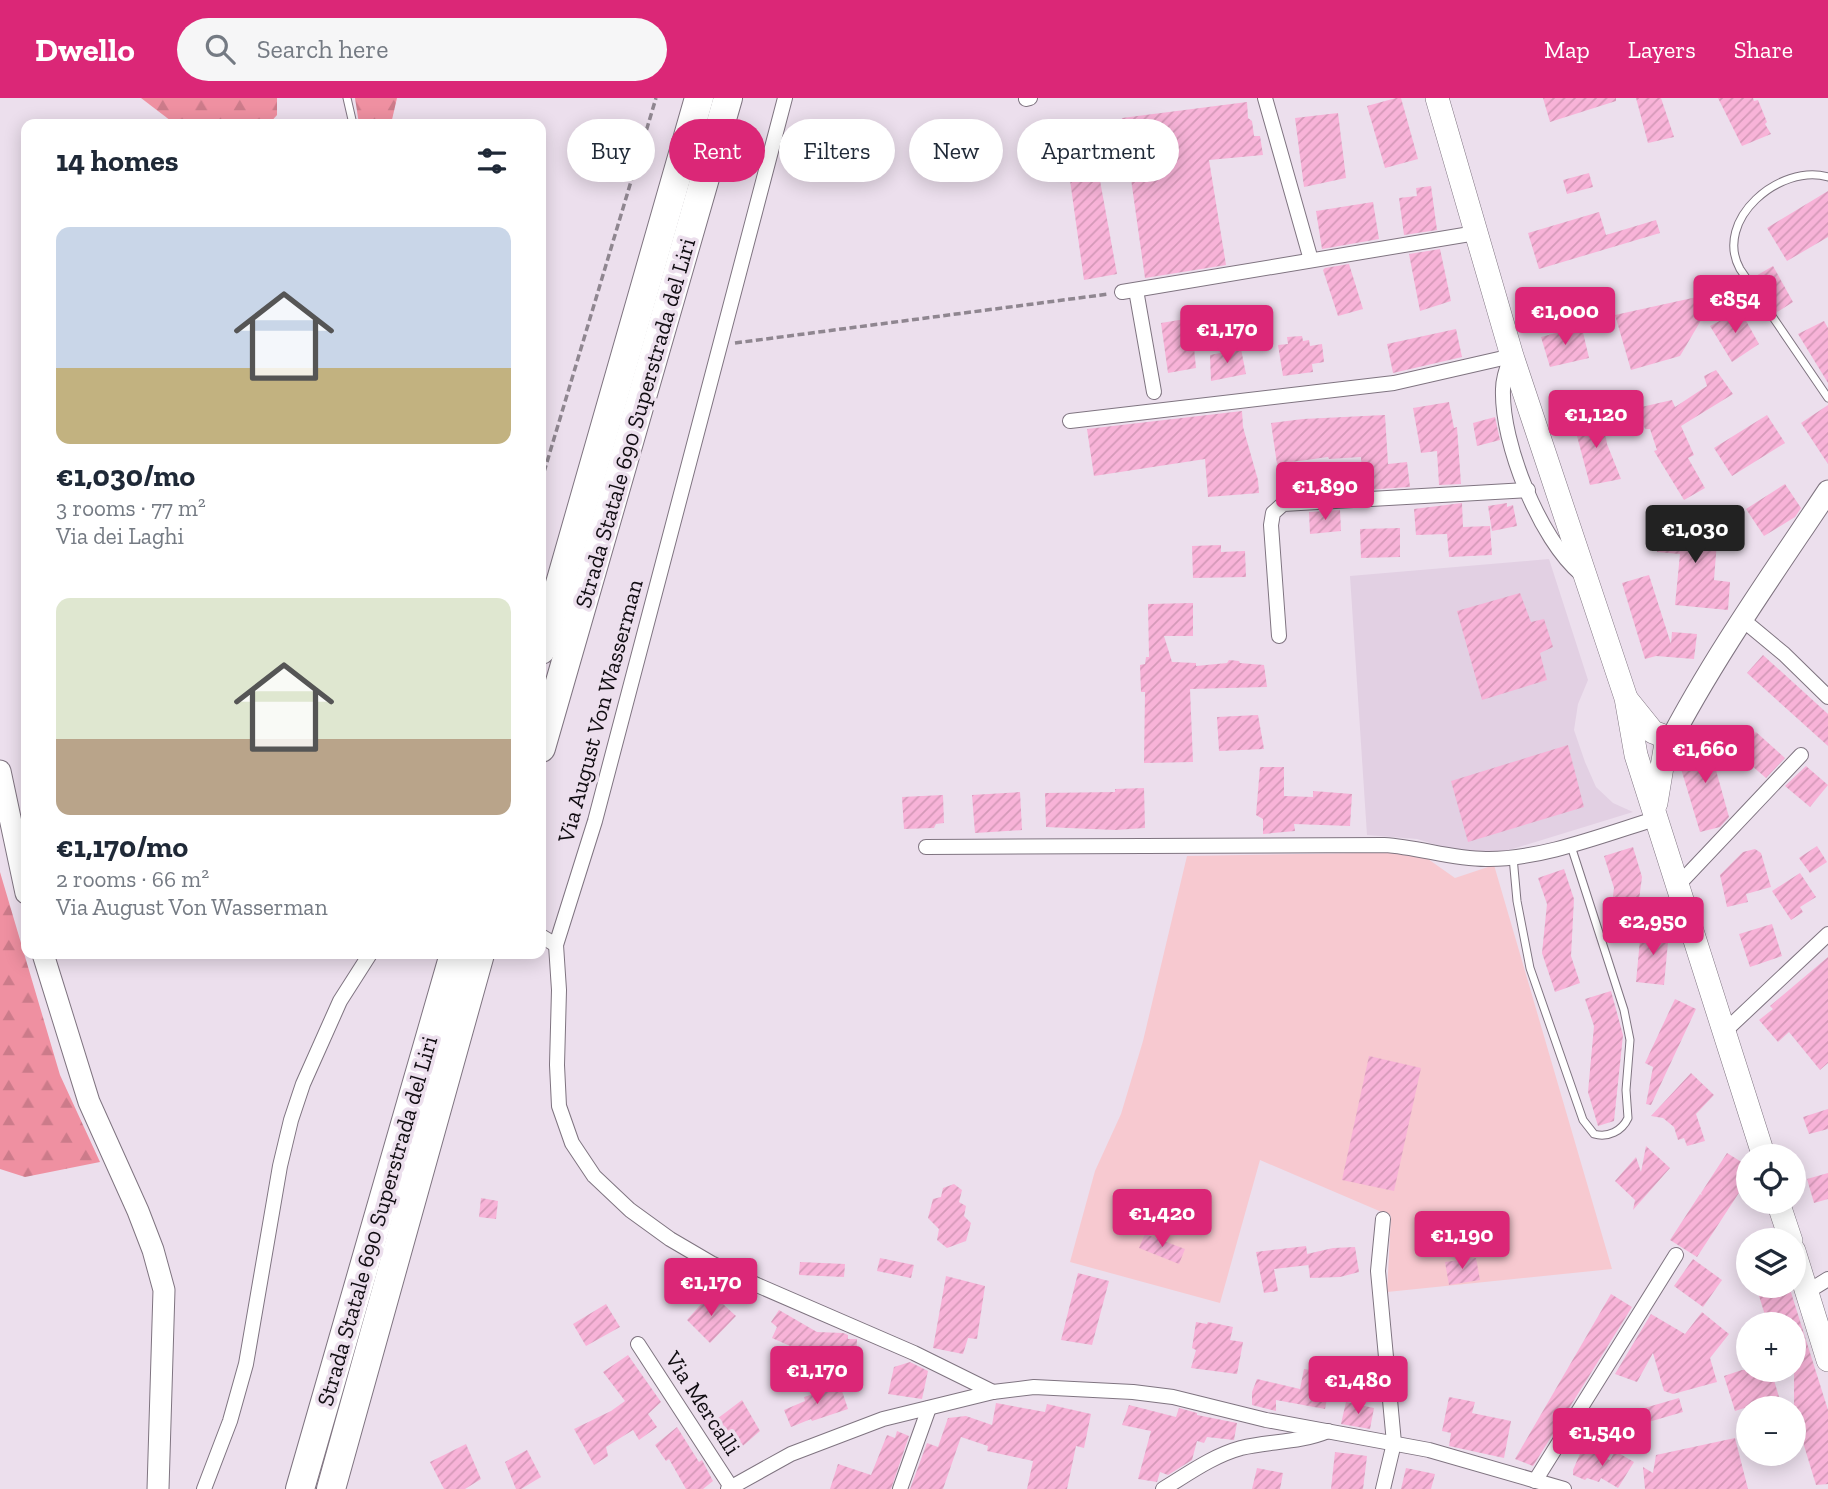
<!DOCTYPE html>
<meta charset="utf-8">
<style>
body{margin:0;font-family:"Zilla Slab",serif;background:#f6f6f7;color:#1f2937;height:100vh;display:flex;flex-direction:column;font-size:26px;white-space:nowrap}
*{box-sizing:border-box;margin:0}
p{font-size:23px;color:#747a83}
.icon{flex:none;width:38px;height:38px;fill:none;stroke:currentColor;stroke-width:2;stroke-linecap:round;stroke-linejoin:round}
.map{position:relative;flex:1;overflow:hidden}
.panel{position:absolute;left:21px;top:21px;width:525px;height:840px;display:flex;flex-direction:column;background:#fff;border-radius:14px;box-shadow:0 4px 18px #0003}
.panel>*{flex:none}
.hud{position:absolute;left:567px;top:21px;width:665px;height:63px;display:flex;gap:14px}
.tools{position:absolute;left:1736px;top:1046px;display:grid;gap:14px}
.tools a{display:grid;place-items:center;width:70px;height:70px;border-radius:50%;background:#fff;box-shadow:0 4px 18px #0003;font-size:35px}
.price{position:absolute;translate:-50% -60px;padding:0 16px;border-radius:7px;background:#db2777;color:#fff;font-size:23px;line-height:46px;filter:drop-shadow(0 2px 4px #0008)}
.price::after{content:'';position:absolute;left:50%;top:42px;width:21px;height:16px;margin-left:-10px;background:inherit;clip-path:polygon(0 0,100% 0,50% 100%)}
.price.active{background:#222;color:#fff}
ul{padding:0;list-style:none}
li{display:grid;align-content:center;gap:14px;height:371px;padding:0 35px}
li span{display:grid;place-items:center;height:217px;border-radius:14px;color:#555}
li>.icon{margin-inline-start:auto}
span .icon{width:126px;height:126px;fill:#fffc;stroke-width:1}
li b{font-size:30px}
h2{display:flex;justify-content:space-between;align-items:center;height:84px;padding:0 35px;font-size:30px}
.tag{padding:0 24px;border-radius:32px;background:#fff;box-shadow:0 4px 18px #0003;font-size:24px;line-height:63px}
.tag.active{background:#db2777;color:#fff}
header{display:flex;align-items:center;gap:42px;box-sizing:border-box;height:98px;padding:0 35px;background:#db2777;color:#fff}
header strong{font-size:33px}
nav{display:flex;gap:38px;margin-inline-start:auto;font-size:24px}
.search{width:490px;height:63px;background:#f6f6f7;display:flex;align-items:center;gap:18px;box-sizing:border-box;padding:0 24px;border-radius:38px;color:#747a83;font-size:26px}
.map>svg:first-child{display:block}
</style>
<header>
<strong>Dwello</strong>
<div class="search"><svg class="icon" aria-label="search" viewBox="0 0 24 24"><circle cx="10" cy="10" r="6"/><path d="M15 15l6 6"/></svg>Search here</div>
<nav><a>Map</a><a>Layers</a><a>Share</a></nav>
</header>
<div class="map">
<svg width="1828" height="1391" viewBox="0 0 1828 1391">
<defs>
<pattern id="forest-firs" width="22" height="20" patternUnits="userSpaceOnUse" patternTransform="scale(1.75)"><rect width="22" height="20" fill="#ef90a1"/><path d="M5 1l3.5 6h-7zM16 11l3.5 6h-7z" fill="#cc7b8a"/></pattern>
<pattern id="building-hatch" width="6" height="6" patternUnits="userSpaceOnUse" patternTransform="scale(1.75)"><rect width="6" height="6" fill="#f8b3d8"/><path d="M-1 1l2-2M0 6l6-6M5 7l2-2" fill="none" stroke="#d499b8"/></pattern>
</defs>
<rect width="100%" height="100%" fill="#ecdfed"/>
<!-- built -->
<polygon fill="#e2d0e3" points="1549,461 1588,582 1578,606 1574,632 1585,664 1596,689 1613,705 1633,714 1506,753 1467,756 1417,741 1367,737 1350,478"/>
<!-- forest -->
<g fill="url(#forest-firs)">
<polygon points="141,0 277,0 277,17 269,26 175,26"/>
<polygon points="355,0 397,0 391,26 359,26"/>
<polygon points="0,774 60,977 100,1064 25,1079 0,1071"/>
</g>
<!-- pitch -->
<polygon fill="#f7c9d0" points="1418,754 1455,780 1494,767 1612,1171 1387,1194 1391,1118 1260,1062 1220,1205 1070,1164 1095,1073 1121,1016 1143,943 1187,758"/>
<!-- building -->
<g fill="url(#building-hatch)">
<polygon points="1396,0 1401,0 1418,61 1385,70 1367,8"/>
<polygon points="1543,0 1616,0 1616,3 1550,24"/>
<polygon points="1636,0 1661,0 1674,39 1648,45"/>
<polygon points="1718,0 1753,0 1754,3 1758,2 1767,24 1765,26 1771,36 1742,48"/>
<polygon points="1247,4 1248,20 1252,23 1254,38 1260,38 1263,57 1209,62 1226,167 1145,180 1130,74 1128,73 1099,77 1117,176 1084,182 1070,82 1054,84 1048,42 1122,31 1122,20"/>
<polygon points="1338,15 1346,80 1304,89 1295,20"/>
<polygon points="1589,75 1593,89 1567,96 1563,82"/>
<polygon points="1431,88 1437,132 1404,137 1399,100 1417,98 1416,90"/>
<polygon points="1828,93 1828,139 1787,163 1767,130"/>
<polygon points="1373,104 1379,141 1322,151 1316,113"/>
<polygon points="1599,114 1606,137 1656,122 1660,135 1539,171 1528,135"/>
<polygon points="1440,151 1451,203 1420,213 1409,156"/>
<polygon points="1349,166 1363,211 1338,218 1323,172 1325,170"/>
<polygon points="1773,168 1793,204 1777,214 1754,179"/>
<polygon points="1706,197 1710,207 1680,258 1631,272 1615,217"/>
<polygon points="1740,212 1759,246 1732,264 1710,228"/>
<polygon points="1191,220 1196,270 1168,275 1161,225"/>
<polygon points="1824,223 1828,230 1828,285 1798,236"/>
<polygon points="1582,230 1589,260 1550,269 1541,239 1567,232"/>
<polygon points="1456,231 1462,259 1393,275 1387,246"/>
<polygon points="1302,238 1303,243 1309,242 1310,248 1322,246 1324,264 1312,266 1313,274 1283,278 1278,247 1288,246 1287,239"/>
<polygon points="1241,251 1246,276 1211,283 1210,257"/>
<polygon points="1716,272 1733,296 1681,328 1694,357 1688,360 1705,390 1684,402 1654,353 1657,352 1650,331 1645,331 1637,310 1672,302 1675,309 1707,288 1704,278"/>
<polygon points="1449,304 1454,330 1457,329 1461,386 1439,387 1437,353 1421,355 1413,310"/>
<polygon points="1828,307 1828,366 1801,325"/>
<polygon points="1242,313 1243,329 1258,382 1259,395 1208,399 1205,361 1094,378 1087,331"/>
<polygon points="1601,313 1607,346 1621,381 1590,387 1573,323"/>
<polygon points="1385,317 1388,366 1407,364 1410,389 1363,392 1361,359 1329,361 1328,359 1277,366 1271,325 1303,321"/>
<polygon points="1767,317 1785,345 1732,378 1714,350"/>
<polygon points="1495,319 1500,342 1477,348 1473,325"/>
<polygon points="1785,386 1801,410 1795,419 1764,438 1746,411"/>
<polygon points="1462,405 1463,429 1490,428 1492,457 1449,459 1447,436 1416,437 1414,411"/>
<polygon points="1507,405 1507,409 1513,407 1517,428 1492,433 1488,408"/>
<polygon points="1340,412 1341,433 1310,436 1309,414"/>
<polygon points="1659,424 1718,430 1714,482 1730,484 1728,512 1675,507 1680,456 1657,454"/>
<polygon points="1400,430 1400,459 1361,460 1360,431"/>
<polygon points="1221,447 1221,454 1245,453 1246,479 1193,480 1192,448"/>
<polygon points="1649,477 1671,546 1672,534 1697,536 1694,561 1656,558 1645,561 1622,485"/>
<polygon points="1520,495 1531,524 1544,521 1553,549 1540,555 1547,582 1482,602 1457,513"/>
<polygon points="1193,505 1193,538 1164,538 1172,564 1196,565 1196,568 1227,565 1229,562 1239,563 1240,565 1264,567 1267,589 1190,591 1193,664 1144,665 1145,594 1141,594 1140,567 1145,566 1146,559 1149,559 1148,506"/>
<polygon points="1763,557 1828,616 1828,648 1747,575"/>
<polygon points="1258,617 1264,651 1219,653 1217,619"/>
<polygon points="1756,634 1785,660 1766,680 1737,655"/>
<polygon points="1568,647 1584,709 1468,744 1451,683"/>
<polygon points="1688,649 1725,649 1729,662 1714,665 1729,719 1720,729 1700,734 1679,664"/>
<polygon points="1806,668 1828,687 1810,709 1785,688"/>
<polygon points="1260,669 1284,669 1284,698 1313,699 1313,693 1352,696 1350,728 1294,726 1295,733 1263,736 1263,721 1256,717"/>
<polygon points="1144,690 1145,730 1115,732 1046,729 1045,695 1115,694 1115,691"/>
<polygon points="1020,694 1022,732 975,735 972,697"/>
<polygon points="943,697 944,725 936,726 934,730 904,731 902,699"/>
<polygon points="1817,748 1827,764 1810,775 1799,760"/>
<polygon points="1633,749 1642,779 1637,817 1611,814 1614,790 1604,758"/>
<polygon points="1755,751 1761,755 1771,789 1746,796 1748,804 1727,809 1720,777 1743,754"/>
<polygon points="1564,771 1574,801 1571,858 1580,885 1555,894 1542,855 1547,806 1538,780"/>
<polygon points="1800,775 1816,799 1800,809 1803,814 1791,822 1772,793"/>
<polygon points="1772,826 1782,858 1750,869 1739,836"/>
<polygon points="1641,831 1669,833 1664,887 1636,884"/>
<polygon points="1828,859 1828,965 1820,972 1789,934 1778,944 1759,922 1773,911 1770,908"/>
<polygon points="1611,893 1623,937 1614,1023 1598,1028 1588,994 1594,928 1585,901"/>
<polygon points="1675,901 1696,911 1651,1007 1646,1006 1653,969 1645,965"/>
<polygon points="1369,958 1421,970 1394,1093 1342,1082"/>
<polygon points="1691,975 1714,997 1696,1016 1705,1043 1687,1048 1684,1040 1678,1042 1674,1029 1663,1020 1651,1018"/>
<polygon points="1828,1011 1828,1031 1809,1036 1803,1019"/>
<polygon points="1646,1048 1670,1070 1633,1112 1635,1102 1615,1083 1636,1059 1641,1074"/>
<polygon points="1727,1055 1748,1068 1748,1081 1697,1159 1670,1142 1700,1096 1702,1097 1701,1095"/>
<polygon points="1828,1075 1828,1101 1814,1105 1807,1081"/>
<polygon points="954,1086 962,1092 959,1104 966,1108 964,1118 971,1125 966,1143 947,1150 937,1142 939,1131 928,1120 933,1101 941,1099 943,1090"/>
<polygon points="481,1100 498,1103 496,1121 479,1119"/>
<polygon points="1145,1136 1185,1151 1179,1166 1139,1150"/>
<polygon points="1306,1148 1309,1167 1274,1171 1278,1193 1264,1195 1256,1154"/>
<polygon points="1355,1149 1359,1174 1340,1179 1310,1180 1307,1156 1333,1150"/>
<polygon points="880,1160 914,1167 911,1180 877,1173"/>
<polygon points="1476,1160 1480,1182 1449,1187 1445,1164"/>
<polygon points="1693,1161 1722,1182 1703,1209 1674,1188"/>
<polygon points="800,1164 845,1166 844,1179 799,1177"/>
<polygon points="1078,1175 1109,1183 1092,1247 1061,1242"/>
<polygon points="946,1178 985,1188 977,1241 968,1240 963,1256 933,1250"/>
<polygon points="1756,1188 1789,1188 1828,1312 1828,1386 1816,1387 1802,1341 1794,1343 1794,1227 1768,1227"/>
<polygon points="711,1195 736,1218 710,1245 687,1222"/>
<polygon points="1611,1196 1632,1209 1533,1368 1515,1361"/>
<polygon points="606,1206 620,1229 586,1248 573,1226"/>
<polygon points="779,1212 817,1234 843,1235 848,1237 848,1241 857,1241 856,1264 822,1264 822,1262 772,1240 777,1229 771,1224"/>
<polygon points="1702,1214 1729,1236 1710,1260 1717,1284 1673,1296 1664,1293 1653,1255 1637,1284 1615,1276 1651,1216 1685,1236"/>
<polygon points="1196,1224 1207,1226 1208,1224 1233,1229 1230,1242 1243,1244 1237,1276 1191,1270 1196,1252 1192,1250"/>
<polygon points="628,1257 661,1304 648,1316 657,1329 639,1342 633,1332 606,1349 608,1358 594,1367 574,1331 611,1313 625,1303 603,1274"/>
<polygon points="910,1264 928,1273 922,1301 888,1296 894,1269"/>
<polygon points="1304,1271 1332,1275 1325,1311 1276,1302 1276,1313 1252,1307 1252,1294 1257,1281 1300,1291"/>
<polygon points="1742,1272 1771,1272 1779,1299 1735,1313 1724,1278"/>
<polygon points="840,1287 848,1311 812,1323 811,1321 791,1329 784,1312 805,1303 804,1299"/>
<polygon points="1449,1299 1475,1304 1472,1315 1511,1323 1504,1360 1449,1348 1451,1335 1442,1333"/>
<polygon points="1679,1300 1683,1314 1638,1327 1634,1313"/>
<polygon points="742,1302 760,1333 730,1359 709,1327"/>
<polygon points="1346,1304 1374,1310 1370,1331 1341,1326"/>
<polygon points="996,1305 1045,1314 1047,1306 1091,1316 1084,1350 1076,1348 1067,1391 1027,1391 1033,1363 987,1353 988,1348 961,1339 943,1391 910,1391 927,1345 938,1349 948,1320 966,1318 992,1327"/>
<polygon points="1129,1307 1176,1319 1179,1310 1197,1315 1197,1317 1237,1325 1234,1342 1207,1339 1204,1345 1197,1343 1192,1362 1168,1377 1160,1374 1157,1384 1138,1381 1151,1333 1122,1327"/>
<polygon points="677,1329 699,1364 702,1362 713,1383 703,1391 686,1391 669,1361 666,1363 655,1347"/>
<polygon points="897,1333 909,1338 891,1391 830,1391 838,1366 871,1377 887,1337 895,1340"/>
<polygon points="1735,1340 1748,1391 1645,1391 1643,1369 1653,1375 1656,1357"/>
<polygon points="466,1346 481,1381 465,1391 444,1391 430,1364"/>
<polygon points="1582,1351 1610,1362 1615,1353 1634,1364 1618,1390 1601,1380 1599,1384 1587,1380 1585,1382 1573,1377 1573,1372"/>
<polygon points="527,1352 541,1379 521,1391 516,1391 505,1364"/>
<polygon points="1335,1354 1367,1358 1363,1391 1331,1391"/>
<polygon points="1257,1370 1283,1375 1280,1391 1252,1391"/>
<polygon points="1406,1370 1435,1376 1431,1391 1401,1391"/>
</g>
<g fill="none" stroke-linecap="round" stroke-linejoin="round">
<!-- lane casing -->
<g stroke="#7f7480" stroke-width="9">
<g id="lane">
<polyline points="347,0 353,26"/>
<path d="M1828,79C1780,65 1713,122 1740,171L1828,300"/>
<path d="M1513,759L1517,803L1530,870L1583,1022L1594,1036C1608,1040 1622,1033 1628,1020L1626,992L1630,942L1624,912L1571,748"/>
</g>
</g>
<!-- street casing -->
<g stroke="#7f7480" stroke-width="16">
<g id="street">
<polyline points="785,0 595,723 556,847 559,892 557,967 559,1008 572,1045 594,1078 630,1112 670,1141 711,1165 757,1187 914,1255 993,1294"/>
<polyline points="1265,0 1311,162"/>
<polyline points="1026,1 1030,0"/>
<polyline points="1136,192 1154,294"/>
<polyline points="1122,194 1476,135"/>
<path d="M1511,259C1507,269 1503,280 1503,291C1501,345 1540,442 1581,476"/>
<polyline points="1070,323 1394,285 1512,258"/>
<polyline points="1743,522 1784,556 1828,599"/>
<polyline points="1279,538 1271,427 1273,415 1283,406 1528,392"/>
<path d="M926,749L1384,747C1419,749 1451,761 1486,761C1540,762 1606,736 1658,720"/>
<polyline points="1679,786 1801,657"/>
<polyline points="541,838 556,847"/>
<polyline points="1725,933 1828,836"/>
<polyline points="1383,1121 1378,1173 1394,1345 1383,1391"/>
<polyline points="1807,1194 1828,1181"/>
<polyline points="638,1246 731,1389"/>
<polyline points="1535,1383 1676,1157"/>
<polyline points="204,1391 230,1323 246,1266 280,1068 291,1022 303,986 340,903 370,856"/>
<polyline points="728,1391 791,1356 883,1321 993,1294 1034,1289 1133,1294 1173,1299 1266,1322 1429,1352 1564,1391"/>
<polyline points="900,1391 929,1310"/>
<path d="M1163,1391C1188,1376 1212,1358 1241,1350C1270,1343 1299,1345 1328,1333"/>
</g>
</g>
<!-- secondary casing -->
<g stroke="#7f7480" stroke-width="23">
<g id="secondary">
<path d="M1667,649C1713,560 1772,477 1828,393"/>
<polyline points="0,673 26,795"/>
<polyline points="43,856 89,1004 138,1113 153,1152 164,1192 158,1391"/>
</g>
</g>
<!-- primary casing -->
<g stroke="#7f7480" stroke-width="24">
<g id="primary">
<polyline points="1437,0 1512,258 1626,600 1636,657 1764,1059"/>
<polyline points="1628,603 1653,634 1661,637 1666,645 1656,705"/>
<polyline points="1778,1104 1791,1143"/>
<polyline points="1794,1153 1828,1262"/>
</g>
</g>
<!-- highway casing -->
<g stroke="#7f7480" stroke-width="30">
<g id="highway">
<polyline points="541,552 699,0"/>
<polyline points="541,650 728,0"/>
<polyline points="300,1391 454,856"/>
<polyline points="331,1391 480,856"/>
</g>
</g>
<!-- path -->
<g stroke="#8f8690" stroke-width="3.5" stroke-dasharray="7 3.5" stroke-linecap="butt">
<polyline points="735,245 1109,196"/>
<polyline points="541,384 656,0"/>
</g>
<!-- lane -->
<use href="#lane" stroke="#fff" stroke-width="7"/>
<!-- street -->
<use href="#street" stroke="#fff" stroke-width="14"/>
<!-- secondary -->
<use href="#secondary" stroke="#fff" stroke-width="21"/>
<!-- primary -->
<use href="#primary" stroke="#fff" stroke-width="23"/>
<!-- highway -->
<use href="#highway" stroke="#fff" stroke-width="28"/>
</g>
<g text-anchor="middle" stroke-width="7" stroke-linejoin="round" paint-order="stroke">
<!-- street labels -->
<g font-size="23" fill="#100c11" stroke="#ecdfed">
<text transform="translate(635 325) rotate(-74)" y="8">Strada Statale 690 Superstrada del Liri</text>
<text transform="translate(600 613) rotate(-75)" y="8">Via August Von Wasserman</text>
<text transform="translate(377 1123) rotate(-74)" y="8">Strada Statale 690 Superstrada del Liri</text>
<text transform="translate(703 1305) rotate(57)" y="8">Via Mercalli</text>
</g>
</g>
</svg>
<div class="tools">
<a><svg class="icon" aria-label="locate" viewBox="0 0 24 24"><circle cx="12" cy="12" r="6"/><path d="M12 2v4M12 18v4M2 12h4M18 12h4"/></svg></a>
<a><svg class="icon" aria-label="layers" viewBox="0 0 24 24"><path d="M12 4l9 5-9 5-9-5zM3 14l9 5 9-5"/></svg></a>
<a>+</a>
<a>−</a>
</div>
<b class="price" style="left:1735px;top:237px">€854</b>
<b class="price" style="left:1565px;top:249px">€1,000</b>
<b class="price" style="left:1227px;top:267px">€1,170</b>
<b class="price" style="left:1596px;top:352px">€1,120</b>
<b class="price" style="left:1325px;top:424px">€1,890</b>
<b class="price active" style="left:1695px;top:467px">€1,030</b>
<b class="price" style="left:1705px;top:687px">€1,660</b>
<b class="price" style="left:1653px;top:859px">€2,950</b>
<b class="price" style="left:1162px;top:1151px">€1,420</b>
<b class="price" style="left:1462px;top:1173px">€1,190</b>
<b class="price" style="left:711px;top:1220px">€1,170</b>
<b class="price" style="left:817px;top:1308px">€1,170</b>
<b class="price" style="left:1358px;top:1318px">€1,480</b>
<b class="price" style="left:1602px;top:1370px">€1,540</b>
<div class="hud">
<a class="tag">Buy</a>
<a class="tag active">Rent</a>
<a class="tag">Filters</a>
<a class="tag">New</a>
<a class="tag">Apartment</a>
</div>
<section class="panel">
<h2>14 homes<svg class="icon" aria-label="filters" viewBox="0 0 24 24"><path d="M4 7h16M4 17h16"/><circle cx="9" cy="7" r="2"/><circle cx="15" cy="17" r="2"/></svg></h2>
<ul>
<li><span style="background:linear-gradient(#c9d6e8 65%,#c2b280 0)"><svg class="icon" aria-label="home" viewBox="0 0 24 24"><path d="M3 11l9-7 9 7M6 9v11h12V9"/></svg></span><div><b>€1,030/mo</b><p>3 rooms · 77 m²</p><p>Via dei Laghi</p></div></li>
<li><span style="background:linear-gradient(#dfe7d0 65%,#b9a48a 0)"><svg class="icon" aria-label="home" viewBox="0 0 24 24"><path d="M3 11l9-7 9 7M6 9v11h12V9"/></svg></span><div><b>€1,170/mo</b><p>2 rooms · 66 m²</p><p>Via August Von Wasserman</p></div></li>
</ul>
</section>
</div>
